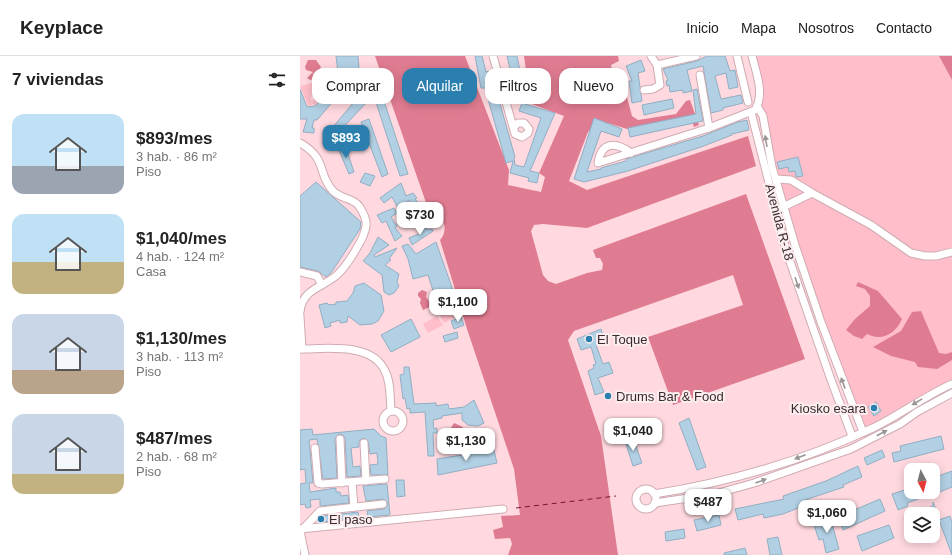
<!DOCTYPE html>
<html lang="es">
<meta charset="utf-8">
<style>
body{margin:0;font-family:Helvetica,sans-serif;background:#f6f6f6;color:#222;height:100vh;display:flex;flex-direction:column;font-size:15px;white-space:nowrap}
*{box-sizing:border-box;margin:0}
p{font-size:13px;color:#767676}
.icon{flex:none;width:22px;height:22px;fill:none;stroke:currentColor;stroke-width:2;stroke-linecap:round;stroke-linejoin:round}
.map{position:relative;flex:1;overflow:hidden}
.details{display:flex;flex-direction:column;background:#fff;width:300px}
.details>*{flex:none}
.guide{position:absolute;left:12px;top:12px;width:380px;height:36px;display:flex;gap:8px}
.needle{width:26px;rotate:173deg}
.buttons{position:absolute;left:604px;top:407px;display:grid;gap:8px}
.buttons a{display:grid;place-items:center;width:36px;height:36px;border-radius:8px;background:#fff;box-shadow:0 2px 10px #0003;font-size:20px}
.price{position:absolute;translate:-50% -34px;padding:0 9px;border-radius:8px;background:#fff;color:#222;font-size:13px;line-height:26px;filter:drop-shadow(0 1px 2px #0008)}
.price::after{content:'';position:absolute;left:50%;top:24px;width:12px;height:9px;margin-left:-6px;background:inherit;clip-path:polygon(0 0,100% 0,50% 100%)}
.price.active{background:#2a7faf;color:#fff}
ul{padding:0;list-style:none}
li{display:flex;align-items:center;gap:12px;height:100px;padding:0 12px}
li span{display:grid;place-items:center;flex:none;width:112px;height:80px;border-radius:12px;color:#555}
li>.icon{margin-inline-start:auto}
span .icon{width:48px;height:48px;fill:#fffc;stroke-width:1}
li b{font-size:17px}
h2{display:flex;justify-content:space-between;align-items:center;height:48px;padding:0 12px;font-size:17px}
.pill{padding:0 14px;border-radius:12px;background:#fff;box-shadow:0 2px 10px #0003;font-size:14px;line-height:36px}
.pill.active{background:#2a7faf;color:#fff}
header{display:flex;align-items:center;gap:24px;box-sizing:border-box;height:56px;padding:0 20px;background:#fff;border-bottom:1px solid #e0e0e0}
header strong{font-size:19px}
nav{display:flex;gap:22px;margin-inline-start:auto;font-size:14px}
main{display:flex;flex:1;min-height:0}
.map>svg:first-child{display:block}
</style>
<header>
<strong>Keyplace</strong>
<nav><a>Inicio</a><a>Mapa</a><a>Nosotros</a><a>Contacto</a></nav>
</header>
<main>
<section class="details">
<h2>7 viviendas<svg class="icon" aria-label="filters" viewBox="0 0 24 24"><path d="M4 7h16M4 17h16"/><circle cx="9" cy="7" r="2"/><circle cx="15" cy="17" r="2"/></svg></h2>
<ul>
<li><span style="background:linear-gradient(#bfe0f5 65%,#9aa5b1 0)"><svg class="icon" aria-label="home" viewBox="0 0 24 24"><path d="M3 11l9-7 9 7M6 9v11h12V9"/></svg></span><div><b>$893/mes</b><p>3 hab. · 86 m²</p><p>Piso</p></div></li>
<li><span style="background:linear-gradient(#bfe0f5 60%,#c2b280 0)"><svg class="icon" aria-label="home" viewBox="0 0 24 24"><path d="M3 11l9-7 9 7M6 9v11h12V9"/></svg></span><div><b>$1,040/mes</b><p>4 hab. · 124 m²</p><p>Casa</p></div></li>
<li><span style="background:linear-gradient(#c9d6e8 70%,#b9a48a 0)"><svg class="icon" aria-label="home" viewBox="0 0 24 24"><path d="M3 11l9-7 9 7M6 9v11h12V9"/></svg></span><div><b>$1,130/mes</b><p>3 hab. · 113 m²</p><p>Piso</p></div></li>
<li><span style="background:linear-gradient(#c9d6e8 75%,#c2b280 0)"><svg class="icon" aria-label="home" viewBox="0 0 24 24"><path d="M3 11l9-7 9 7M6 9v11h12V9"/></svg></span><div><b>$487/mes</b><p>2 hab. · 68 m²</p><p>Piso</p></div></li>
</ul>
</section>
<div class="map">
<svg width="652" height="499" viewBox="0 0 652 499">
<rect width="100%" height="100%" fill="#ffd9df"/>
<!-- green -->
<g fill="#ffbec9">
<polygon points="452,0 639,0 652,24 652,328 563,376 521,266 466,82 455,54 460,42"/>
<path d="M36,24L14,50L12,47C15,36 26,26 36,24Z"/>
<polygon points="13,27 19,32 11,41 12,49 8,50 0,30"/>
<polygon points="154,251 158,260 144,267 139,258"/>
<polygon points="137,260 143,269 128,277 123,268"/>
</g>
<!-- water -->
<g fill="#e07c91">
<path d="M75,0H165L209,114L208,129L241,136L245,121L239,117L264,60L226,46L229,36L224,0H318L319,5L311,9L315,31L324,30L332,60L338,64L376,58L386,45L390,44L399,69L394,71L390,60L327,73L308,67L295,69L288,76L269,125L287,134L448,80L456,110L287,172L243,168L234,169L231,175L243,219L248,225L256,228L287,217L302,214L303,208L300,202H296L293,194L446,138L505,303L373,349L348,281L443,249L433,219L274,275L268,284L301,380L318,499H208L212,488L210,482L195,483L193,474L203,471L201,460L220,459L214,413L167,273L140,184C148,175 146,159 131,161Z"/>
<polygon points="639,0 652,0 652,24"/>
<polygon points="8,4 16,4 21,11 13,23 10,24 7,22 13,16 6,14 5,11"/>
<path d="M558,226L578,235L602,263C596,277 582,286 567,278L562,283L554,280L546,274L555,263L570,250V240L565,233L556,230Z"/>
<polygon points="122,234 127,236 126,241 132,250 123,254 120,247 121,243 118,240 118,237"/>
<polygon points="621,255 639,297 646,298 652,296 652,304 637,313 618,311 615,306 591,300 573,291 601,275 612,256"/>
<polygon points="154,367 163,371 161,377 154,381 167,384 171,379 171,375 181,381 182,389 147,391 144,383"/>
</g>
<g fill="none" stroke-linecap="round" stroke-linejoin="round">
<!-- ferry -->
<polyline stroke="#721834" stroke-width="1" stroke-dasharray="5 4" stroke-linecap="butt" points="216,452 316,440"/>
</g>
<!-- building -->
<g fill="#b2d0e4" stroke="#91aec2">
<polygon points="36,0 58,0 60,25 52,26 53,29 47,29 17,64 14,64 12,72 14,72 14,77 3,76 7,63 0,63 0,33 7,51 15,50 39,25"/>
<polygon points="175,0 182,0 186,16 189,15 192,31 195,30 215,101 214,102 215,109 224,111 241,62 219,55 222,47 255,57 230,115 239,117 237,127 228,125 229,122 210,117 213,105 206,107 185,32 181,32"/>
<polygon points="207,0 217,0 222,25 223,25 225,33 215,35"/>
<polygon points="407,0 425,0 430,15 435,14 438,31 429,33 426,17 415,20 421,43 441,39 443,47 423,52 423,54 411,57 403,10 387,14 392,35 383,37 383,34 370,36 369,29 367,30 366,25 368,24 363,13 397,5"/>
<polygon points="341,4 345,15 338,17 342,45 332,47 329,25 332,25 326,10"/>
<polygon points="78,27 108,118 100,120 70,28"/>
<polygon points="397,33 403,65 330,81 328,72 396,58 393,34"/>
<polygon points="59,40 67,46 31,84 27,78"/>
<polygon points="372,43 374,52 344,59 342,49"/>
<polygon points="294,62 322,73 319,81 301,75 287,116 301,113 301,112 326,105 326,103 403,80 438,66 447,64 449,74 432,78 432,79 401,91 328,115 284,126 274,123"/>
<polygon points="69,63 88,118 82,121 61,66"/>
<polygon points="55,73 60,77 51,87 45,83"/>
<polygon points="45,89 54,116 49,118 38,92"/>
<polygon points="498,101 503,120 496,121 495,115 489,116 488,111 479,113 477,106"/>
<polygon points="65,117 75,120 70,130 60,126"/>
<polygon points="16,126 61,166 60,173 31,217 26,221 18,215 0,211 0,140"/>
<polygon points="101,127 106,140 113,137 117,142 115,143 122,152 118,154 127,165 120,169 109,144 98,152 92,141 84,147 80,142"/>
<polygon points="94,152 97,157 91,161 97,170 95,172 102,180 95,185 86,165 82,167 77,159"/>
<polygon points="126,172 128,174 132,173 133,175 112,189 109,182 121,177 120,174"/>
<polygon points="78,181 89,189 74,199 75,201 97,192 89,203 91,204 85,209 99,218 97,226 99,230 94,237 89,239 84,236 82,219 63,205 70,197"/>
<polygon points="136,186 156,243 138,250 128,219 113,223 108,203 102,190 108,188 116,198"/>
<polygon points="64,227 81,239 84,255 78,265 72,268 60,269 48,260 47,266 40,267 40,264 30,267 31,270 25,272 19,249 27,247 29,249 36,248 36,246 47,245 53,237 55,230"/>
<polygon points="161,261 164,269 154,273 151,265"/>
<polygon points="111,263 120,281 91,296 81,279"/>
<polygon points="301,273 305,286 296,289 303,308 309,306 313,317 298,322 304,336 295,339 288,315 294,312 293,309 296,308 291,291 281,294 277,283"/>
<polygon points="157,276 158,282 145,286 143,280"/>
<polygon points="104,311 109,311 114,348 136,347 136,350 148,348 149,353 164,351 174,344 184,367 178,370 168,369 162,364 162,357 142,360 142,362 133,364 134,373 137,372 137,377 133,377 134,400 128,400 125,356 110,357 110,352 107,353 105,342 103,343 100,319 104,318"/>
<polygon points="576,346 581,355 574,360 568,351"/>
<polygon points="389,362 406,411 397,414 379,367"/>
<polygon points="12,373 13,379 74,373 81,380 86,382 88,419 71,419 70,409 78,408 77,397 70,398 68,385 63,382 59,385 59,391 51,392 53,411 60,410 61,420 47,421 45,382 43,379 39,378 35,383 37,422 23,423 17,383 9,384 13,427 9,427 10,436 36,432 36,436 40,436 41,440 48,439 49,447 20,450 20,443 10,444 11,451 6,452 5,448 0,449 0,428 6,427 5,413 0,414 0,374"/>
<polygon points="641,380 644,393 594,406 592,397 601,395 600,390"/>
<polygon points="333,382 342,407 333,410 325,385"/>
<polygon points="194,394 197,407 138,419 137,403"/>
<polygon points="582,394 585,401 567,409 564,402"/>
<polygon points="558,410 562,421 543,429 544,431 505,444 506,449 483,458 464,462 463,458 438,464 435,453 484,443 483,440 526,425"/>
<polygon points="652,415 652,431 637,437 637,439 624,441 607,447 608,450 598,454 592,438 611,432 611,436 636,436 633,422"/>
<polygon points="96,424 104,424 105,440 97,441"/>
<polygon points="87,428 90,459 68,461 67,455 84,453 87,450 88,447 83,443 66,445 63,430"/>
<polygon points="580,443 585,455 543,474 538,461"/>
<polygon points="633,446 639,461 633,463 633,458 612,458 633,450"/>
<polygon points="58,456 59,462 23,466 23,460"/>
<polygon points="419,459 421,469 397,475 394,464"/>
<polygon points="529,460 531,464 539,493 526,497 523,483 519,484 513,466"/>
<polygon points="650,460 652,466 652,499 639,464"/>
<polygon points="611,461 611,480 604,463"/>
<polygon points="589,469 594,482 562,495 557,480"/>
<polygon points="384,473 385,482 366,485 365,476"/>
<polygon points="478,481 482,499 470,499 467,483"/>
<polygon points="445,492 447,499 424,499 424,497"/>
</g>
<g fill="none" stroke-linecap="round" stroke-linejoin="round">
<!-- minor casing -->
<g stroke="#cfabb1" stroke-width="9">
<g id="minor">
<polyline points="193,0 215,78 222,81 228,77 229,73 224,67 218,67 214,71"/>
<polyline points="351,0 357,9 396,0"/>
<polyline points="437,0 448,46"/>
<polyline points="400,19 409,72"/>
<polyline points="344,34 353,33 360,29 357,9"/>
<polyline points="457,50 463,60 472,111 495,189 521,266 563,376"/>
<polyline points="451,56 486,194 530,321 552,380"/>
<path d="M0,87C28,103 17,118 33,135C41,143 53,142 59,150C63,156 67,163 66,170C65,182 46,211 37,219C22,232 2,233 0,256"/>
<path d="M331,97C315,85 301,86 298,107L409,72L455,54C465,38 456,16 452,0"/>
<polyline points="476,123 491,124 512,137"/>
<polyline points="481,152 512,137 571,169 611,197 625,200 636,200 652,196"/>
<polyline points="0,216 17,220 22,229"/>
<polyline points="0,260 2,293"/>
<path d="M0,293C26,293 72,286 85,315C91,326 90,342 91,355"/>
<circle cx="93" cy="365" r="10"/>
<polyline points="40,383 42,427"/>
<polyline points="64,387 66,425"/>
<polyline points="15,392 18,427 22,428 85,423"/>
<polyline points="52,426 54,451"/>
<circle cx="346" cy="443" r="10"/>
<path d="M354,438C430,426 505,404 575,371C601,358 625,340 652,328"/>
<polyline points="355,447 415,438 454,427 551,393 600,368 617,356 652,337"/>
<polyline points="0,473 203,453"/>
<polyline points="3,473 20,455 83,448"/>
<polyline points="0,475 5,499"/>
</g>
</g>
<!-- minor -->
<use href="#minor" stroke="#fff" stroke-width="7"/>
</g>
<!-- one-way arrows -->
<defs><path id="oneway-solid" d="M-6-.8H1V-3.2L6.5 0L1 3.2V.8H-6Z"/></defs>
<g fill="#9c9596">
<use href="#oneway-solid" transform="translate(466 85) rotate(-100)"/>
<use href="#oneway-solid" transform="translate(497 227) rotate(71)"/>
<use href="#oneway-solid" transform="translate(543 327) rotate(-110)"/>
<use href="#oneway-solid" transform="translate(617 346) rotate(149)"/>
<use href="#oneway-solid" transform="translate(582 377) rotate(-28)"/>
<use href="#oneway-solid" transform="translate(500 401) rotate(159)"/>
<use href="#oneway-solid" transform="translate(461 425) rotate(-20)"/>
</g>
<!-- markers -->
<g fill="#2a7faf" stroke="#fcedef" stroke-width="1.5">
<circle cx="289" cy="283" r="4"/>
<circle cx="308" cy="340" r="4"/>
<circle cx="574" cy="352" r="4"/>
<circle cx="21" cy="463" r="4"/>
</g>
<g text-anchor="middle" stroke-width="4" stroke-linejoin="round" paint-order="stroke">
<!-- street labels -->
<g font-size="13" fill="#392b2d" stroke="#fcedef">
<text transform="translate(480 166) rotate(75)" y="5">Avenida R-18</text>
</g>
<!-- poi labels -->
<g font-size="13" fill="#392b2d" stroke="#fcedef" text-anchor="start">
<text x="297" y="288">El Toque</text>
<text x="316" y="345">Drums Bar &amp; Food</text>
<text x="566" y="357" text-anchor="end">Kiosko esara</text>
<text x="29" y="468">El paso</text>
</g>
</g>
</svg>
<div class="buttons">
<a><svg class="needle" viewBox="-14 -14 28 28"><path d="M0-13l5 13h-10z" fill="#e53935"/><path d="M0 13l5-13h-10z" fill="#767676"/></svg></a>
<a><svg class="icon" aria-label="layers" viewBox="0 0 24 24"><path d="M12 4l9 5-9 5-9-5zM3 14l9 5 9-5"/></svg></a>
</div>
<b class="price active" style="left:46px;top:103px">$893</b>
<b class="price" style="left:120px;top:180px">$730</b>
<b class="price" style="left:158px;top:267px">$1,100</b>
<b class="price" style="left:333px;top:396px">$1,040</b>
<b class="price" style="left:166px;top:406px">$1,130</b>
<b class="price" style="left:408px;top:467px">$487</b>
<b class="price" style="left:527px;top:478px">$1,060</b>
<div class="guide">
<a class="pill">Comprar</a>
<a class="pill active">Alquilar</a>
<a class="pill">Filtros</a>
<a class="pill">Nuevo</a>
</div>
</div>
</main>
